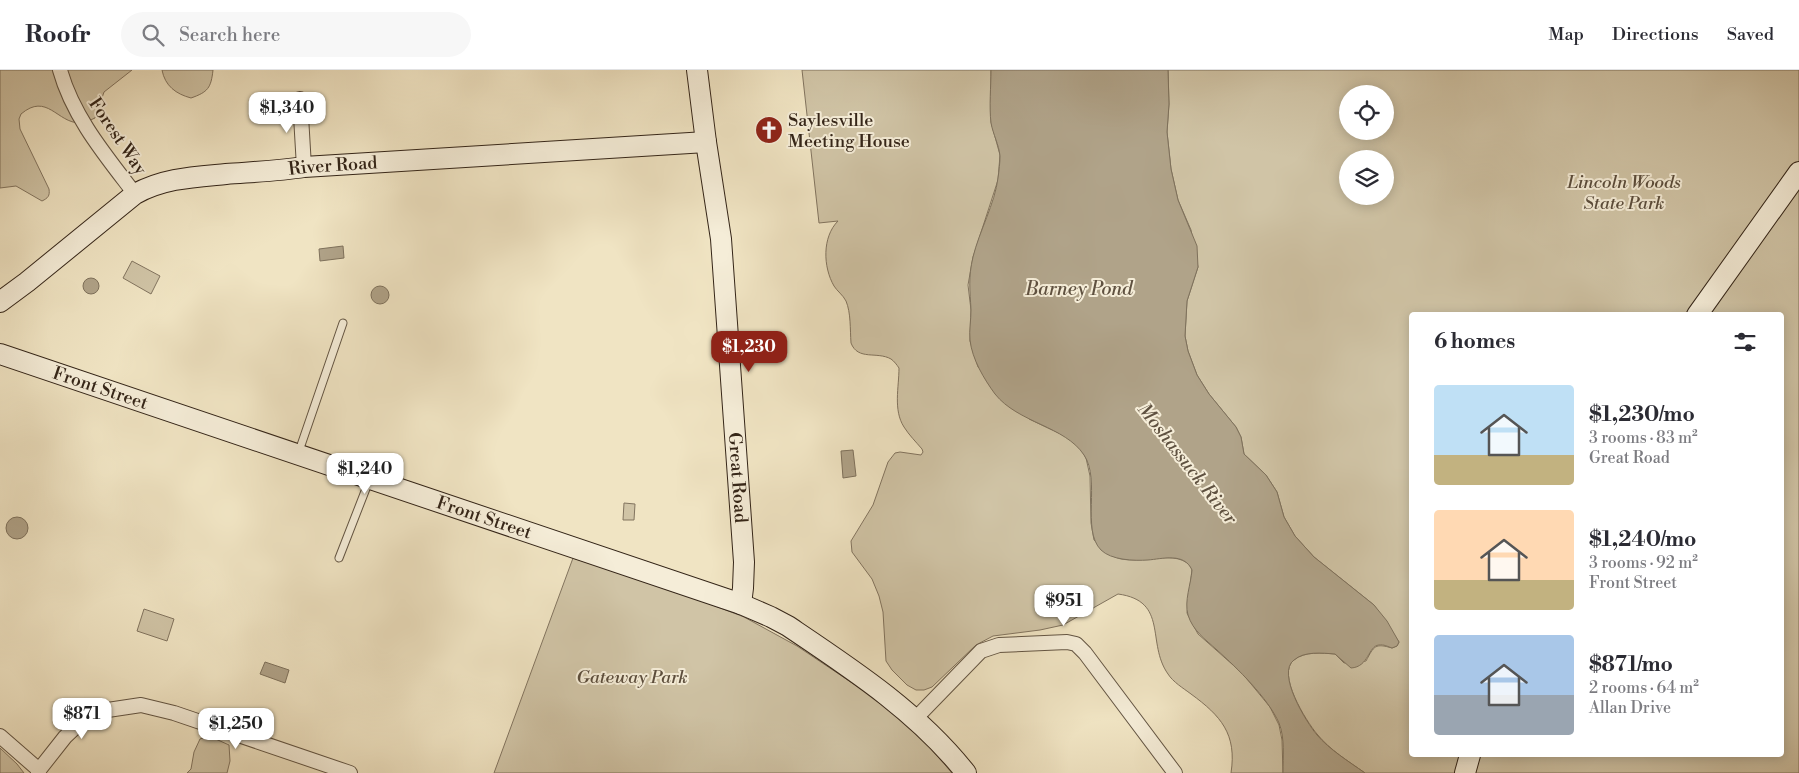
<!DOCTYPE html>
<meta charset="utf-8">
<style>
body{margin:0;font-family:"Libre Bodoni",serif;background:#f7f7f7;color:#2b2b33;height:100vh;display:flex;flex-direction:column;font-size:19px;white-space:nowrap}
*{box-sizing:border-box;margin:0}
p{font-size:16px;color:#7c7c81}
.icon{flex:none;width:28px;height:28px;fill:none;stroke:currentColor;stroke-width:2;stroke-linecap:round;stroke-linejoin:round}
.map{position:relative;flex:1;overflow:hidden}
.details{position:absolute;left:1409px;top:242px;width:375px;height:445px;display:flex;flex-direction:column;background:#fff;border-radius:5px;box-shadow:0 2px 12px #0003}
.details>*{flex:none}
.buttons{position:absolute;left:1339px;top:15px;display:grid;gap:10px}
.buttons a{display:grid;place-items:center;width:55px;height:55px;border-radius:50%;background:#fff;box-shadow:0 2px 12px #0003;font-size:25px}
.price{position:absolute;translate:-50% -42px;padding:0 11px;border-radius:10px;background:#fff;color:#222;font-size:16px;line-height:32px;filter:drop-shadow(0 1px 2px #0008)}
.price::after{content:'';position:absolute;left:50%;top:30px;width:15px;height:11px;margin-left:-8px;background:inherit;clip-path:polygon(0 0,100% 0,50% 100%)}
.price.on{background:#8f2418;color:#fff}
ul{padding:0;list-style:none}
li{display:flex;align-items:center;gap:15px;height:125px;padding:0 25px}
li span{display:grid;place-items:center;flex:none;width:140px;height:100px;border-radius:5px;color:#555}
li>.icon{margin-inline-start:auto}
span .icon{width:60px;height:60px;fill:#fffc;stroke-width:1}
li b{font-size:21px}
h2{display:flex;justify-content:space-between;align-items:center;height:60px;padding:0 25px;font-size:21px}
header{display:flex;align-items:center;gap:30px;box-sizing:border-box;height:70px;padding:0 25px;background:#fff;border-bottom:1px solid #e1e1e2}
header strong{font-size:24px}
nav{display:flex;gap:28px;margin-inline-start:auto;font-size:18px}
.search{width:350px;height:45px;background:#f7f7f7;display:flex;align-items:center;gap:12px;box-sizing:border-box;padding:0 18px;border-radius:28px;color:#7c7c81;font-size:19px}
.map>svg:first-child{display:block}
</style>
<header>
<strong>Roofr</strong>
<div class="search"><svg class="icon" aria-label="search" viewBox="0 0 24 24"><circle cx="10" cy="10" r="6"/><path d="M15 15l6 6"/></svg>Search here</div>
<nav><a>Map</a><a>Directions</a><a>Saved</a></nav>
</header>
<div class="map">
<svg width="1799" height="703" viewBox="0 0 1799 703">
<rect width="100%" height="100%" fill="#f0e4c3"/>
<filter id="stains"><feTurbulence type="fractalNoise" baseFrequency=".004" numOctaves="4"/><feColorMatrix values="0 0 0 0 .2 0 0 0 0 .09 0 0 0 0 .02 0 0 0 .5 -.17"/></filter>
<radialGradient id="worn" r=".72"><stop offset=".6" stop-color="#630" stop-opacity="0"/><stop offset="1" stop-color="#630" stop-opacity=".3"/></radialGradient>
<!-- green -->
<g fill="#d0c4a6" stroke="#82745f" fill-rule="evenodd">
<path d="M0,0H132L104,22L95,48C90,50 85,53 80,53C57,53 47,22 21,44L19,49L20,59L49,119C50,126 48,128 42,131L16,116L0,118Z"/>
<path d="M162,0H213C211,18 208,22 191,28C176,24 165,16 162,0Z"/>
<path d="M802,0H991V52L1000,85L998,110L973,187L968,215L971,240L970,271L978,297L1029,349L1067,367L1079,376L1086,388L1090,406L1091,453L1094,470C1100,475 1108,484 1115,487C1136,497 1180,476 1192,499L1187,543L1198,564L1242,603L1270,637L1279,655L1282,670L1283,703H1231C1237,664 1221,646 1191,624C1183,618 1173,612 1168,604C1146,573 1169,531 1118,524L1063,555L1040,560L993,566L976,575L932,617L924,620H916L907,615L892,600L886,591L883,542L879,526L872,509L852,482L851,471L873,435L888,392L895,383L900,382L921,385L923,382L922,379C916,372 909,365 904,357C893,340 899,317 899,298C897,295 894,291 891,289C877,281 858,291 851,273C850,259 851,243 846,231C843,225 837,221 834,216C823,197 822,167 838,151L819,153Z"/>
<path d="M1168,0H1799V703H1365C1348,691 1330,680 1317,664C1306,651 1276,603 1294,590C1305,581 1322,583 1335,584L1344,593L1366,591C1374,576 1375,573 1392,578L1397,576L1399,572L1374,535L1314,487L1295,466L1284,447L1277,422L1266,405L1244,384L1241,367L1236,357L1209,324L1197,305L1188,281L1185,266L1187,231L1198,197L1191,160L1178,130L1171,99L1167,62L1169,34ZM1348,24H1385V61H1348ZM1348,89H1385V126H1348ZM1411,245H1781V685H1411Z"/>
<polygon points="132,191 160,206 151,224 123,208"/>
<polygon points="624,433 635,434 634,450 623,450"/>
<polygon points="573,488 658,514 744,547 797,576 897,643 920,666 952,703 494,703"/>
<polygon points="144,539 174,549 167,571 137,561"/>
<polygon points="209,666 229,675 230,691 227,703 187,703 191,699 194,682 200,669"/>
<polygon points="0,678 17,694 24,703 0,703"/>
</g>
<!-- water -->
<g fill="#b0a389" stroke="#7e715c">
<path d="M991,0H1168L1169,34L1167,62L1171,99L1178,130L1197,176L1198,197L1187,231L1185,266L1188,281L1197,305L1209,324L1236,357L1241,367L1244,384L1266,405L1277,422L1284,447L1295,466L1314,487L1374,535L1387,551L1399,572L1397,576L1392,578C1389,577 1383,574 1379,575C1368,576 1369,597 1351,598L1335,584C1322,583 1304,581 1294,590C1276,603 1306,652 1317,665C1330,680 1348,691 1365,703H1283C1283,687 1285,668 1279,653C1268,628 1237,598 1217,580C1205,569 1193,561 1188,545C1184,531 1191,514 1192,500C1184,482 1162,489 1148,490C1134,491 1111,490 1101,480C1081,460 1101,410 1084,385C1065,356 1018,353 995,324C984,309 972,289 970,270C969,260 971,250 971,240C970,220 968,208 973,187C979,162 995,133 998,108C999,101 1000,92 1000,86C999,75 993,64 991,53C989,36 991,17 991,0Z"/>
<polygon points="343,176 344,188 320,191 319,179"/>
<circle cx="91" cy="216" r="8"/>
<circle cx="380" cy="225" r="9"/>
<polygon points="853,380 856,406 843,408 841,381"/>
<circle cx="17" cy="458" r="11"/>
<polygon points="265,592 289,600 285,613 260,604"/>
</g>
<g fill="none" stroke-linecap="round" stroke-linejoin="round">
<!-- lane casing -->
<g stroke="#635543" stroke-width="9">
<g id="lane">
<polyline points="298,384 343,253"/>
<polyline points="339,488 369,411"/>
</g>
</g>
<!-- street casing -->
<g stroke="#635543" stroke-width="16">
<g id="street">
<path d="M60,0C73,47 106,86 135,124"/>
<polyline points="300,29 304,97"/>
<polyline points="916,648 981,581 999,575 1067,572 1076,574 1085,583 1175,703"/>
<polyline points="0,666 39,700 38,703"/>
<polyline points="39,700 65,667 82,651 101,641 141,635 174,643 350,703"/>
</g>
</g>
<!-- secondary casing -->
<g stroke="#342518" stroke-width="22">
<g id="secondary">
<path id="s1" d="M697,0L706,72L721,169L744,492L743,518L741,534"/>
<path id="s2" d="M0,232L27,212L135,124C164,108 194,107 226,104C252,102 278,101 304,97L706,72"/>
<polyline points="1697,245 1799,102"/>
<path id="s3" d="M0,284L741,534L771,547L788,556C852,599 918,642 966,703"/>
<polyline points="1465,703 1470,685"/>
</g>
</g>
<!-- lane -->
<use href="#lane" stroke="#f5edd8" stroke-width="7"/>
<!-- street -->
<use href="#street" stroke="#f5edd8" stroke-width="14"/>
<!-- secondary -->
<use href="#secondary" stroke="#f5edd8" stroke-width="20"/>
</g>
<!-- icons -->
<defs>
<g id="church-disc" transform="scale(1.4375)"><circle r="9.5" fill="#8f2418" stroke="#f5edd8"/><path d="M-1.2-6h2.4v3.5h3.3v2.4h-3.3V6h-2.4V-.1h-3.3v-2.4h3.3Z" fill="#fff"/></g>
</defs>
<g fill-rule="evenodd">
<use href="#church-disc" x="769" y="60"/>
</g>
<g text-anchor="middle" stroke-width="4" stroke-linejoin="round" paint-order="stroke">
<!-- poi labels -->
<g font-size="18" fill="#342518" stroke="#f5edd8" text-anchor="start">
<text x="788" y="56">Saylesville<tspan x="788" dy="21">Meeting House</tspan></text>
</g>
<!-- street labels -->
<g font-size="18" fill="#342518" stroke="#f5edd8">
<text transform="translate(118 66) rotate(56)" y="6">Forest Way</text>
<text dy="6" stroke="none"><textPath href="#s2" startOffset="374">River Road</textPath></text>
<text dy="6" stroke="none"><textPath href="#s3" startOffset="106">Front Street</textPath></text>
<text dy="6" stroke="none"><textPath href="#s1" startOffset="410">Great Road</textPath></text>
<text dy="6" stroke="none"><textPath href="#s3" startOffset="511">Front Street</textPath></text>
</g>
<!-- park labels -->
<g font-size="18" font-style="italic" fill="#5b4d3c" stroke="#f5edd8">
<text x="1624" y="118">Lincoln Woods<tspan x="1624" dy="21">State Park</tspan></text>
<text x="632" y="613">Gateway Park</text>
</g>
<!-- water labels -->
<g font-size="19" font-style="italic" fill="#5f5140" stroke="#f5edd8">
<text x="1079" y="225">Barney Pond</text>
<text transform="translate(1188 393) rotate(52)" y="7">Moshassuck River</text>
</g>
</g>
<rect width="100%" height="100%" filter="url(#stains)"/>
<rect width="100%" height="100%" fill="url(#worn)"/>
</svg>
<div class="buttons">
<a><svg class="icon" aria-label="locate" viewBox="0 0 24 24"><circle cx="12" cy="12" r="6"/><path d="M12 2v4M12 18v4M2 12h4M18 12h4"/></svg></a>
<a><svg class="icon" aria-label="layers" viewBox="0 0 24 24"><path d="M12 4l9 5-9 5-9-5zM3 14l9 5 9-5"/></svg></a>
</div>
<b class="price" style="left:287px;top:64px">$1,340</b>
<b class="price on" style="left:749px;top:303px">$1,230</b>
<b class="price" style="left:365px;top:425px">$1,240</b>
<b class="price" style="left:1064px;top:557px">$951</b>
<b class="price" style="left:82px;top:670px">$871</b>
<b class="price" style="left:236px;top:680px">$1,250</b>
<section class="details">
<h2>6 homes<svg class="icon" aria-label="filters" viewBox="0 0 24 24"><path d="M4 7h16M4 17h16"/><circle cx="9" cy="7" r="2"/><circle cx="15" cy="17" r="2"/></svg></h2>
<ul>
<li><span style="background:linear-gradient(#bfe0f5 70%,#c2b280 0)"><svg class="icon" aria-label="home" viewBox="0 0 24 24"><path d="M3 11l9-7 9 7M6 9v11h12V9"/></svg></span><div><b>$1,230/mo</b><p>3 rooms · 83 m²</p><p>Great Road</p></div></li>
<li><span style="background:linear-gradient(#ffd9b3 70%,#c2b280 0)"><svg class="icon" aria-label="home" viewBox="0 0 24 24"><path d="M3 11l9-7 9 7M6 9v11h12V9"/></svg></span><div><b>$1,240/mo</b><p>3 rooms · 92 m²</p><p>Front Street</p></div></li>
<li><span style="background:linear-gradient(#a9c7e8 60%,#9aa5b1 0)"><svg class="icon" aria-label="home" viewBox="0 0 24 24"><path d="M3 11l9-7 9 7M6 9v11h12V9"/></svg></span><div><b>$871/mo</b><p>2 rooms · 64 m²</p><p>Allan Drive</p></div></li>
</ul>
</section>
</div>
